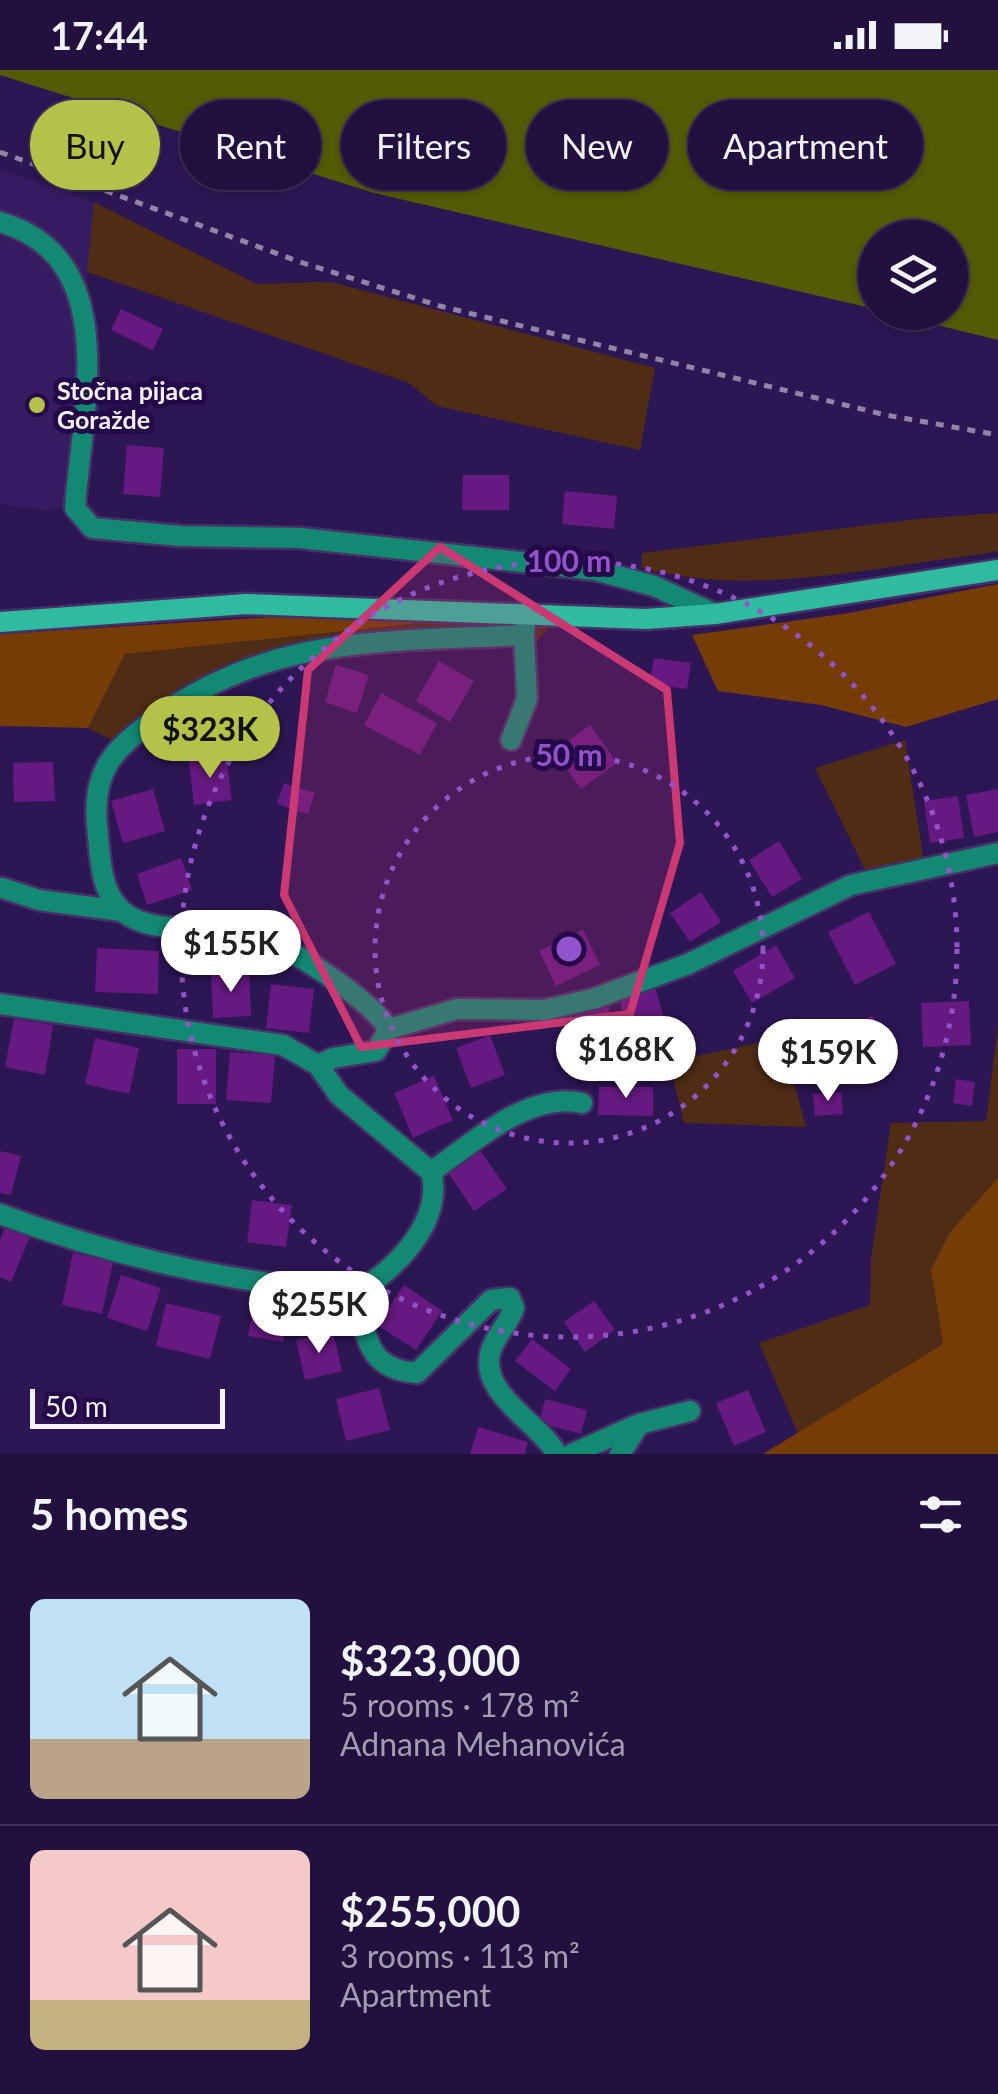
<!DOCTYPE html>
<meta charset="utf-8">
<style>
body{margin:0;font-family:Lato,sans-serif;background:#2a1946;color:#f1f3f6;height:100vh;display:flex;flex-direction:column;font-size:38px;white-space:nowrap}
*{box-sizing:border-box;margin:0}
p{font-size:32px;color:#a29db0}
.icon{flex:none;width:55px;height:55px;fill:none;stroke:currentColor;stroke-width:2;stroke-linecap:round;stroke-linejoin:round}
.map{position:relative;height:1384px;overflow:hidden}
.sheet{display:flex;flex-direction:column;background:#22103f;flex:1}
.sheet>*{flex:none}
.guide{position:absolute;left:30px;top:30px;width:940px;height:90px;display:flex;gap:20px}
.controls{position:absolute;left:858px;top:150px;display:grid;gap:20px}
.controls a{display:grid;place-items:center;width:110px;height:110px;border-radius:50%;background:#22103f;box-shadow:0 2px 8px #0004,0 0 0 2px #3f3059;font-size:50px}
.scale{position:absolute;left:30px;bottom:25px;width:195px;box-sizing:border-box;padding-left:10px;border:5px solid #f4f3fb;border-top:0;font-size:28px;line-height:35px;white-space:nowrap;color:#f4f3fb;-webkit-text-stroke:8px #240a49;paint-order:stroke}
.price{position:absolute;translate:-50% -85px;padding:0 22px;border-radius:35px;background:#fff;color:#222;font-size:32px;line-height:65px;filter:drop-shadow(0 2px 5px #0008)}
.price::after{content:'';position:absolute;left:50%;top:60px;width:30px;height:22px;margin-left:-15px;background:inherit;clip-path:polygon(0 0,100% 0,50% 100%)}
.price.current{background:#b4c24a;color:#111}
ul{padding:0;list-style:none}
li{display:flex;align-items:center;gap:30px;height:250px;padding:0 30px}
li+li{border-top:2px solid #3f3059}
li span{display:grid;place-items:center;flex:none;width:280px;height:200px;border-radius:15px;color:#555}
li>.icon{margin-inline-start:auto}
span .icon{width:120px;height:120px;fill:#fffc;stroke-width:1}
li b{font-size:42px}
h2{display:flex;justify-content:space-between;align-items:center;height:120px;padding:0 30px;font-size:42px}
.chip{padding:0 35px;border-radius:45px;background:#22103f;box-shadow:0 2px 8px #0004,0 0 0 2px #3f3059;font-size:35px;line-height:90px}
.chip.current{background:#b4c24a;color:#111}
.status{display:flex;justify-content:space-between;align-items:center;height:70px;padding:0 50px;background:#22103f;direction:ltr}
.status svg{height:28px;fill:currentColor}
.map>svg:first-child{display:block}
</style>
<div class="status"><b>17:44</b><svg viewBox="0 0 49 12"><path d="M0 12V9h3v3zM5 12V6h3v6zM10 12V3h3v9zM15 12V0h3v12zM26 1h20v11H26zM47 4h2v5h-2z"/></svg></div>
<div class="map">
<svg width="998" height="1384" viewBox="0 0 998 1384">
<rect width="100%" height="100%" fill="#2d1654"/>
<!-- built -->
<polygon fill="#351b61" points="0,99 94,132 65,435 48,441 0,434"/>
<!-- green -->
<g fill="#4f2d14">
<polygon points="94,132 257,214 331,212 655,298 640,380 437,336 409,313 87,202"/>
<path d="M998,443V481L983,484C872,497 751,528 642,498V483L917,449Z"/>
<path d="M412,547L549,557L536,572C477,576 417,574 359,580C273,590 198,632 127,678L88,658L125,584L412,554Z"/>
<polygon points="905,670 926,806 874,818 815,698"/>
<polygon points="998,956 998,1108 950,1162 931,1200 943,1274 798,1364 759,1273 870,1235 871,1188 891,1053 986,1051"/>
<polygon points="782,968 806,1057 684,1053 669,992"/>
</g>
<!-- forest -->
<g fill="#753c06">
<polygon points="998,514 998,629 906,657 821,635 718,621 692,565 849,543"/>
<polygon points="288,546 412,547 412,554 125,584 88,658 0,656 0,564"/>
<polygon points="998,1108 998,1384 763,1384 943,1274 931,1200 950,1162"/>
</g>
<!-- water -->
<polygon fill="#535b05" points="0,0 998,0 998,270 888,243 950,242 950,168 875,168 875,239 374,123 0,5"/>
<!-- building -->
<g fill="#661980">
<polygon points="121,239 163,259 153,280 111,260"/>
<polygon points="127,375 164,378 160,427 123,424"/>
<polygon points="463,405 509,405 509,440 462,440"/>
<polygon points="565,421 617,426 614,459 562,454"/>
<polygon points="654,588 691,593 687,619 650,614"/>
<polygon points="439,591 474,611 450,652 416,631"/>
<polygon points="336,595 369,605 357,643 325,632"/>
<polygon points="381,623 437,653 420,685 364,655"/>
<polygon points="590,655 617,693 581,719 554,681"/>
<polygon points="226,686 232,730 194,735 189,691"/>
<polygon points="53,692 55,731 14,732 13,693"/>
<polygon points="284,713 315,723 308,744 277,734"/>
<polygon points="153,719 165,761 123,773 111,731"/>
<polygon points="998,719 998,762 974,767 966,725"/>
<polygon points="958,726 964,768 930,773 924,731"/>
<polygon points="779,771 802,809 772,827 749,790"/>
<polygon points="181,788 192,820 147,835 137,804"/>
<polygon points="701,822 721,852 690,872 670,843"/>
<polygon points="869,842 896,894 855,915 828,862"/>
<polygon points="583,860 600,895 556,916 539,881"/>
<polygon points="776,875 795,908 752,933 733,901"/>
<polygon points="97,878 159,881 158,924 95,922"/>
<polygon points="249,901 251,946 213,948 211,903"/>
<polygon points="271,914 314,919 309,963 266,958"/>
<polygon points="655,917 667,959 630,969 619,927"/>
<polygon points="969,931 971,975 923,977 921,933"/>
<polygon points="607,932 619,971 586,981 575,942"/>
<polygon points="872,945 896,982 864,1003 840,966"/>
<polygon points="14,949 53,955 45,1005 5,997"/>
<polygon points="490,965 505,1005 471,1018 456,978"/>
<polygon points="95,968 139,978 129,1024 85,1014"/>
<rect x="177" y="979" width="39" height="55"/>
<polygon points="230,982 275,985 271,1033 226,1030"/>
<polygon points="434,1006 453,1050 413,1068 394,1023"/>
<polygon points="956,1009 975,1012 972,1036 953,1033"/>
<polygon points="599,1017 653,1017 653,1046 598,1045"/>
<polygon points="841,1022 843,1044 815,1046 813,1024"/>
<polygon points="479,1079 507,1119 474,1141 447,1101"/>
<polygon points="0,1081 21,1086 11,1125 0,1123"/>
<polygon points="252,1130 292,1135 286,1177 247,1172"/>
<polygon points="5,1157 30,1167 11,1212 0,1207 0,1170"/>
<polygon points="73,1183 113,1192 102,1244 62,1235"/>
<polygon points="121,1205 161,1218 147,1261 107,1248"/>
<polygon points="404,1215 442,1241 416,1280 377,1255"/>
<polygon points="258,1216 292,1223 283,1272 248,1266"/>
<polygon points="594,1231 615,1260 585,1282 564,1252"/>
<polygon points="166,1233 221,1246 210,1289 156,1276"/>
<polygon points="333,1262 342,1301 305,1310 296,1270"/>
<polygon points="532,1269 571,1299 555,1321 515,1291"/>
<polygon points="379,1318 390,1360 346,1371 336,1329"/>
<polygon points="748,1320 766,1362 734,1376 716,1333"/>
<polygon points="545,1329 587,1340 581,1364 539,1353"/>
<polygon points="478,1357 528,1372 525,1384 470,1384"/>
</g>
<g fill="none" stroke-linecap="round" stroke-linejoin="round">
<!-- street casing -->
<g stroke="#453168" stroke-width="25">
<g id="street">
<path d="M0,152C125,188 81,344 75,438L92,458L181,466L300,468L595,500L654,516L715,544"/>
<polyline points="511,670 527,629 524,565"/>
<polyline points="2,818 39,830 121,841"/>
<path d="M0,934L283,975L318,995L339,1025L431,1102C444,1151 395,1201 356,1222C367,1266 365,1299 417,1303L491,1230L510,1228L514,1238C509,1253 496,1265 491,1280C477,1323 539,1352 557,1384"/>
<polyline points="389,959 457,939 544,940 593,929 688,894 851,815 998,783"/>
<path d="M318,995L333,988L376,981L389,959C367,927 284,872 246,862C208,852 152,868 121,840C99,820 100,782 97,755C92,700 114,679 155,649C272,564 386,572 524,565L526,543"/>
<path d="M431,1102C473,1073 528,1021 582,1033"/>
<path d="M0,1144C113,1186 235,1214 356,1222"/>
<polyline points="572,1384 639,1354 690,1341"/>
<polyline points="620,1384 638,1356"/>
</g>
</g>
<!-- secondary casing -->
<g stroke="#453168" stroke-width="25">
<polyline id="secondary" points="0,552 246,534 646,549 715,544 998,500"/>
</g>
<!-- path -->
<polyline stroke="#9084a7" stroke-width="5" stroke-dasharray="8 8" stroke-linecap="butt" points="0,82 300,192 440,236 886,345 998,365"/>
<!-- street -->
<use href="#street" stroke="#138973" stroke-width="20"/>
<!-- secondary -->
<use href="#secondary" stroke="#2fbb9f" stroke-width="20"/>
</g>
<!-- marked area -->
<path fill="#ca3973" fill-opacity="0.2" stroke="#ca3973" stroke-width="8" stroke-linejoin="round" d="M440,477L667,620L680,773L630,944L361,977L284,825L308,600Z"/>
<!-- distance rings -->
<g fill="none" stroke="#9354cb" stroke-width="5" stroke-dasharray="5 10">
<circle cx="569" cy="879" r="194"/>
<circle cx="569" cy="879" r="388"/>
</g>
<!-- markers -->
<circle fill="#b4c24a" stroke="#240a49" stroke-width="4" cx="37" cy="335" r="10"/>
<g text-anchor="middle" stroke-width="10" stroke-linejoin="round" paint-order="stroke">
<!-- poi labels -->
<g font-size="25" font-weight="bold" fill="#f4f3fb" stroke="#240a49" text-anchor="start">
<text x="57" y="330">Stočna pijaca<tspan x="57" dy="29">Goražde</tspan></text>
</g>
</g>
<circle cx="569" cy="879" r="15" fill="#9354cb" stroke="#240a49" stroke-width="5"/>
<g font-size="30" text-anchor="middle" font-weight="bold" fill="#9354cb" stroke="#240a49" stroke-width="10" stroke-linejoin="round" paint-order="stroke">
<text x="569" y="502">100 m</text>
<text x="569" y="696">50 m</text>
</g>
</svg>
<div class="controls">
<a><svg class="icon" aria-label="layers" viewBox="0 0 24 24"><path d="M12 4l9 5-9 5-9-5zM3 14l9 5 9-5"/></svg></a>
</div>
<div class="scale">50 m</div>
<b class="price current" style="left:210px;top:711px">$323K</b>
<b class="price" style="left:231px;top:925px">$155K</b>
<b class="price" style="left:626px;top:1031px">$168K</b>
<b class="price" style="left:828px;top:1034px">$159K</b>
<b class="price" style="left:319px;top:1286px">$255K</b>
<div class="guide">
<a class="chip current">Buy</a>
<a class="chip">Rent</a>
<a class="chip">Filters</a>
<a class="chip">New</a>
<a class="chip">Apartment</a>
</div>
</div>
<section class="sheet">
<h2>5 homes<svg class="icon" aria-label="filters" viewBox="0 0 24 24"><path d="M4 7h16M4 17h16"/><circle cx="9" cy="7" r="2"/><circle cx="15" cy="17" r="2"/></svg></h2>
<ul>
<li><span style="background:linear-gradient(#bfe0f5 70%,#b9a48a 0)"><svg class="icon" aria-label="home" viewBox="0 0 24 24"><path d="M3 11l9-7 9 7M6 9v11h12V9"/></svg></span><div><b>$323,000</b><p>5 rooms · 178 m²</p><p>Adnana Mehanovića</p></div></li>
<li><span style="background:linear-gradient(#f6c9c9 75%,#c2b280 0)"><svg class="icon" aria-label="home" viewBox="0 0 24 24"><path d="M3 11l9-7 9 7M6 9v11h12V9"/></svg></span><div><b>$255,000</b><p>3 rooms · 113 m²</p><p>Apartment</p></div></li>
</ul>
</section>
